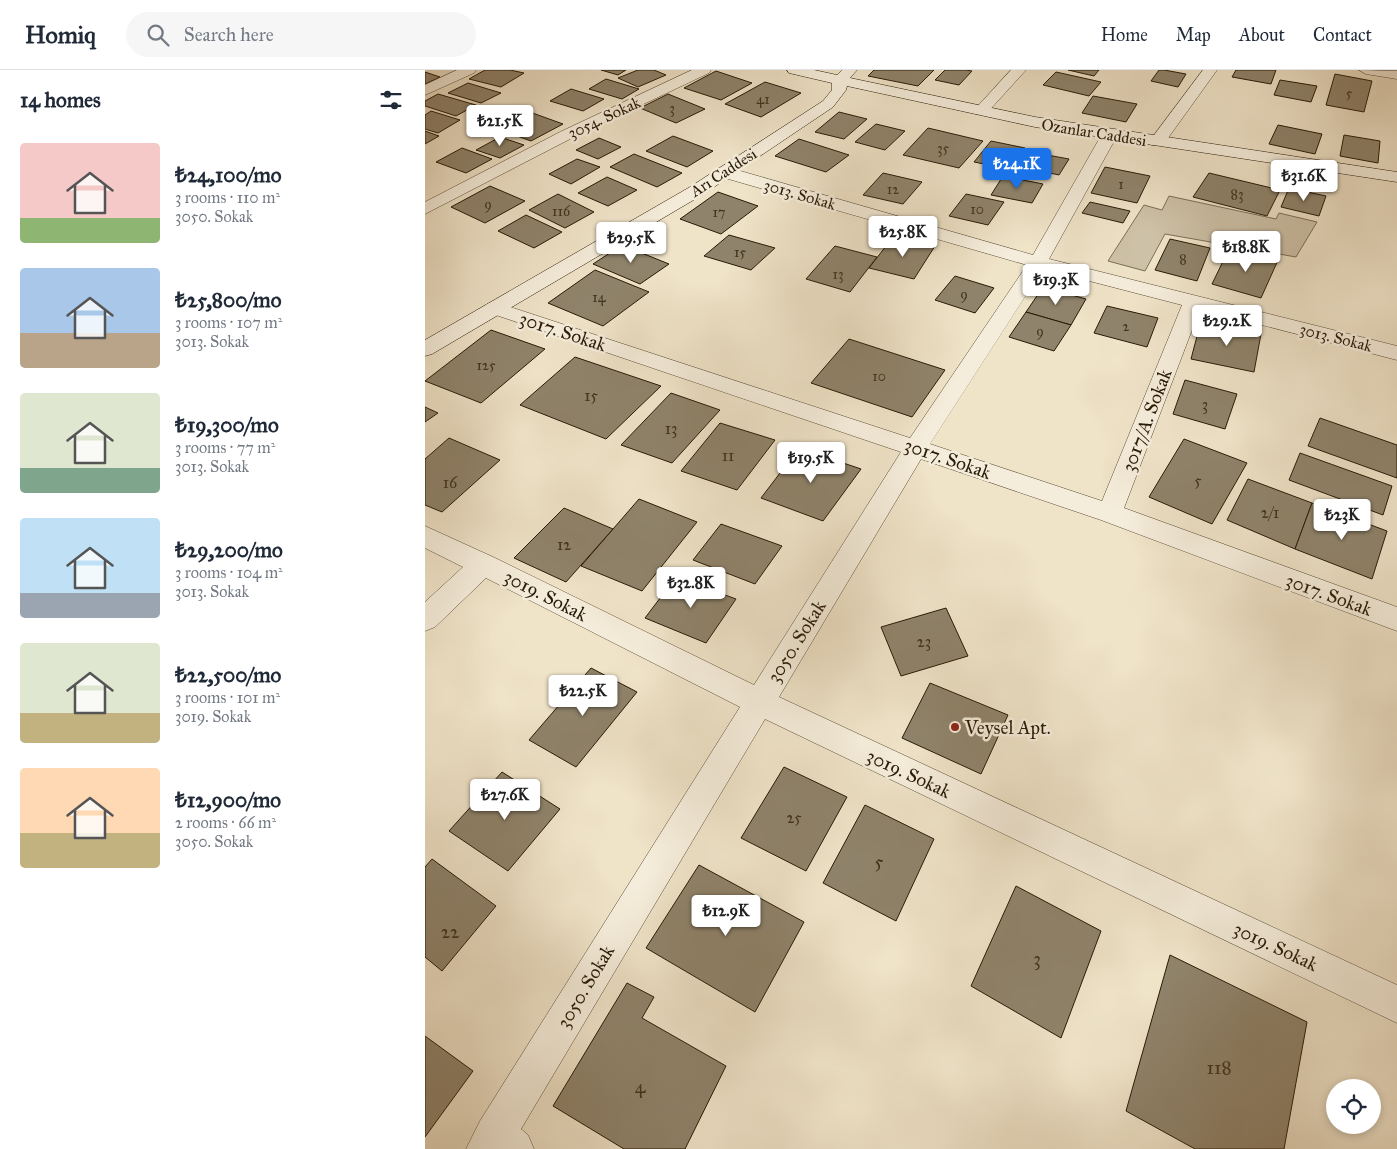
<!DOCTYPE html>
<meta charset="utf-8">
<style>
body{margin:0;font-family:"IM FELL Great Primer",serif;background:#f6f6f7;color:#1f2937;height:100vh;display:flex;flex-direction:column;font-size:19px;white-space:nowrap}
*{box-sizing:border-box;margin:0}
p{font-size:16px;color:#747a83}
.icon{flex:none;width:28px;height:28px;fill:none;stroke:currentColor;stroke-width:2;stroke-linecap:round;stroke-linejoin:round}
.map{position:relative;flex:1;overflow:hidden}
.details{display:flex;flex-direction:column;background:#fff;width:425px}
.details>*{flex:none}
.fabs{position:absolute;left:901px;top:1009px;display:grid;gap:10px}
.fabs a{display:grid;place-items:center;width:55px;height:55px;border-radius:50%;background:#fff;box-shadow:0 2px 8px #0003;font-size:25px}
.price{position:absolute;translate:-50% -42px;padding:0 11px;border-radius:5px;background:#fff;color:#222;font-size:16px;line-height:32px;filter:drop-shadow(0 1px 2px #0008)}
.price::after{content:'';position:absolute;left:50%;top:30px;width:15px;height:11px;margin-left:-8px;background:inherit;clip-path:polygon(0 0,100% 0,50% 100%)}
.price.active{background:#1a73e8;color:#fff}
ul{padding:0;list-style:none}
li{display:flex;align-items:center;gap:15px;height:125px;padding:0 20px}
li span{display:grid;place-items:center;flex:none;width:140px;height:100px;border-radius:5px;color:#555}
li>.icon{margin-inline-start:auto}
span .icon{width:60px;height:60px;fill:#fffc;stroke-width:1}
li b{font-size:21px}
h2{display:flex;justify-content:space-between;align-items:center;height:60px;padding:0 20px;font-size:21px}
header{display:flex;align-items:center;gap:30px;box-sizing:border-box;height:70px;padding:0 25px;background:#fff;border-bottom:1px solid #e0e1e3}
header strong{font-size:24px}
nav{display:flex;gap:28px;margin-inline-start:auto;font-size:18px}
.search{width:350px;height:45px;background:#f6f6f7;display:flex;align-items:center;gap:12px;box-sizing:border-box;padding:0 18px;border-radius:28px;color:#747a83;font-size:19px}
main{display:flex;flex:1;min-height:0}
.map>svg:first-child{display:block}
</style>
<header>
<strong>Homiq</strong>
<div class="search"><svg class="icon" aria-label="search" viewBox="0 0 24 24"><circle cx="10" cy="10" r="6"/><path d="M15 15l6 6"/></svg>Search here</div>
<nav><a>Home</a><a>Map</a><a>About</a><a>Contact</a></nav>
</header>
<main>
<section class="details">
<h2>14 homes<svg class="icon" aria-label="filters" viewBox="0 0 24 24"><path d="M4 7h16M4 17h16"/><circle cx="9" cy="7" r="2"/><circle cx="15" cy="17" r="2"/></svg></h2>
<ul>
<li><span style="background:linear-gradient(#f6c9c9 75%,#8fb573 0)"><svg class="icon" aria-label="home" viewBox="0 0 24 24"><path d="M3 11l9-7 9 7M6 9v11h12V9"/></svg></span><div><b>₺24,100/mo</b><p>3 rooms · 110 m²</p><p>3050. Sokak</p></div></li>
<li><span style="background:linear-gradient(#a9c7e8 65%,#b9a48a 0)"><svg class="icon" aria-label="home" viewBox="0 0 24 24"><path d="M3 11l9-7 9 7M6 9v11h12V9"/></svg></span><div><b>₺25,800/mo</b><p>3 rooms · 107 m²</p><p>3013. Sokak</p></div></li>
<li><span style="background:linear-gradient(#dfe7d0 75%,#7fa58c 0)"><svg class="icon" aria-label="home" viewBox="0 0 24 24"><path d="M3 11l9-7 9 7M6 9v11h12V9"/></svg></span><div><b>₺19,300/mo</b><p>3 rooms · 77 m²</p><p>3013. Sokak</p></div></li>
<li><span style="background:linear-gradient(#bfe0f5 75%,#9aa5b1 0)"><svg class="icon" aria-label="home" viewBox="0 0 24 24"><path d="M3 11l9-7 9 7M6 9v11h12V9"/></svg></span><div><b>₺29,200/mo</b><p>3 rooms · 104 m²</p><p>3013. Sokak</p></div></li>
<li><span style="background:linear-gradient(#dfe7d0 70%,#c2b280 0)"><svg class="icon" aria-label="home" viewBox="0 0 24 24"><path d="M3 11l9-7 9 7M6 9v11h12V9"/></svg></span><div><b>₺22,500/mo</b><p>3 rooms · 101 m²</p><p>3019. Sokak</p></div></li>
<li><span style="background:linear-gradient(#ffd9b3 65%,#c2b280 0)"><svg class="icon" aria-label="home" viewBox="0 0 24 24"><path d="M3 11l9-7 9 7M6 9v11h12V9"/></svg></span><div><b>₺12,900/mo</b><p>2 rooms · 66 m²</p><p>3050. Sokak</p></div></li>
</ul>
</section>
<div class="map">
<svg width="972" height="1079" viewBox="0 0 972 1079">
<rect width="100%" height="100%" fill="#efe3c8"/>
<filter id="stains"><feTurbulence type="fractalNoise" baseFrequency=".004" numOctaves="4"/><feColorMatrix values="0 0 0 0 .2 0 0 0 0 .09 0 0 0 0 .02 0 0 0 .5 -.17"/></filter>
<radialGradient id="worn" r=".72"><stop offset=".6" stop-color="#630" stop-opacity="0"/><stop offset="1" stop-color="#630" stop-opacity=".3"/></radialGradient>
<!-- green -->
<polygon fill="#cdc1a7" stroke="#7a6e56" points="744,126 851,149 854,143 892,152 871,187 740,164 720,201 683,191 719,135 737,140"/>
<!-- building -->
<g fill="#8f836b" stroke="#281a06">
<polygon points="60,0 85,0 99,3 76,17 44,9"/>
<polygon points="176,0 201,0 193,5"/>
<polygon points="213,0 229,0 241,5 213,17 193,8"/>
<polygon points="449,0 509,0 493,16 443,6"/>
<polygon points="520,0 541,0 547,1 534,15 510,10"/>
<polygon points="643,0 674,0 669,6"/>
<polygon points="734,0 739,0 761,4 753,17 726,11"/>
<polygon points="811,0 851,0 846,14 807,7"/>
<polygon points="291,1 327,13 296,30 259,18"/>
<polygon points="0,2 15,7 0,14"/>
<polygon points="631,2 676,12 664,26 618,15"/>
<polygon points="910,4 947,11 939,42 901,35"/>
<polygon points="181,9 214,19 197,29 164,19"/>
<polygon points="855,10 892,16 886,32 849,25"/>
<polygon points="340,12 376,23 336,47 300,34"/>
<polygon points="43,13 76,23 56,33 23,23"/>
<polygon points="146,19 179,29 158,41 125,31"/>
<polygon points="13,24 51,35 31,46 0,36 0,31"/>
<polygon points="243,24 280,39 251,53 215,38"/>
<polygon points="668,26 712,34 701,52 657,43"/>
<polygon points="6,41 35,50 13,63 0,59 0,45"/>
<polygon points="102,41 138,54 106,71 70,58"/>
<polygon points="414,42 442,49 419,69 390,62"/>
<polygon points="451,54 480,61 460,80 430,72"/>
<polygon points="853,55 897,64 890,84 844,74"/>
<polygon points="503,58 558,71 534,98 478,85"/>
<polygon points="0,61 14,66 0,74"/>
<polygon points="919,65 955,71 953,93 915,86"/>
<polygon points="248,66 288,81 262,97 221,81"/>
<polygon points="75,67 99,75 75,88 51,80"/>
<polygon points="174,68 196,77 173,89 151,80"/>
<polygon points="374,69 424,85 401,102 350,86"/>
<polygon points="566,71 600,78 584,99 549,92"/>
<polygon points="37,78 67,89 41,103 11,92"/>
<polygon points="606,82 644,89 634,105 596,97"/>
<polygon points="209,84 257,103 232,117 185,97"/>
<polygon points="152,89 175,97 146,114 124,104"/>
<polygon points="680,97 725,106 712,133 666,123"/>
<polygon points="458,103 497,112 478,134 438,125"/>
<polygon points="784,103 855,120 842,146 768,127"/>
<polygon points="578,106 618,114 607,133 566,125"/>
<polygon points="182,107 212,120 183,136 153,123"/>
<polygon points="65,116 100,131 60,153 26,137"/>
<polygon points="864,118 901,126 894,146 856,137"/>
<polygon points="293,122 333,136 296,164 255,149"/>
<polygon points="133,124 169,142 140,158 104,140"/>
<polygon points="541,124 579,132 563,155 524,146"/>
<polygon points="665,132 705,141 698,153 657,143"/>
<polygon points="101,145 137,162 109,178 73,161"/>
<polygon points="304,165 350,178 326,200 279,186"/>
<polygon points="468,167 510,176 489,209 444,198"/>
<polygon points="745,169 785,178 772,211 730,200"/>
<polygon points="197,175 244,194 215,214 168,194"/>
<polygon points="410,176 452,187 425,222 381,209"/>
<polygon points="803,181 826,188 829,181 854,188 836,228 787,214"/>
<polygon points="170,200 224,222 178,256 123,233"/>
<polygon points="530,206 569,218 550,243 510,230"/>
<polygon points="618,217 661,229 646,255 601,242"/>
<polygon points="682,236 733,248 722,277 669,263"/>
<polygon points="601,242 646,255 629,281 584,267"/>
<polygon points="776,251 836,264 829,302 766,289"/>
<polygon points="66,260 120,279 56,333 0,311"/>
<polygon points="424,269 520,300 487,347 386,313"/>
<polygon points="150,287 236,316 181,369 95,335"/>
<polygon points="760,310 812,324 800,359 748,344"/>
<polygon points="246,323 295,340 247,393 196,375"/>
<polygon points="0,337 13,343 0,352"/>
<polygon points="895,348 972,375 972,408 883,376"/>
<polygon points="295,353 350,370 312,420 256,401"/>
<polygon points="24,368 75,390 17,442 0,435 0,389"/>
<polygon points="759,369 822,393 787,454 724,427"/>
<polygon points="374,378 436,399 398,451 336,428"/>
<polygon points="875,383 967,416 958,445 864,410"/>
<polygon points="823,409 887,433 870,479 802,450"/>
<polygon points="214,429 272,452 217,521 156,496"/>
<polygon points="887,433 962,461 947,509 870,479"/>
<polygon points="139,438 188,459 141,512 89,488"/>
<polygon points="296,454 357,476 330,514 268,490"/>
<polygon points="251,507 311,529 281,573 220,548"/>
<polygon points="521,538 543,586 476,606 456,557"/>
<polygon points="166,598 212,622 151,697 104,670"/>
<polygon points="505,613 583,645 556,704 477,668"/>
<polygon points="359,697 422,727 381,801 316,768"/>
<polygon points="77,702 135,739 83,801 24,761"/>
<polygon points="440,735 509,769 471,851 398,813"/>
<polygon points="7,789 71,836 17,901 0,887 0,797"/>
<polygon points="274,795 379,852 330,942 221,878"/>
<polygon points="591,816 676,861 636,968 546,916"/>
<polygon points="745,885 882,952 859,1079 770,1079 701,1041"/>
<polygon points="202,913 229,927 217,948 301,996 260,1079 199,1079 128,1036"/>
<polygon points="0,966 48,1001 0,1067"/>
</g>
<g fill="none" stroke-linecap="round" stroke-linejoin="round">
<!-- street casing -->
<g stroke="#5a4c36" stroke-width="1">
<g id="street">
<polygon points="32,0 51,0 49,3 0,25 0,15"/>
<polygon points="267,0 286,0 284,3 147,68 0,144 0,132 135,62"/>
<polygon points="586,0 601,0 561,44 551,44 548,41 551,38"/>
<polygon points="778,0 792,0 738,75 726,75 724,72"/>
<polygon points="934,0 972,1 972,9 941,4"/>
<path d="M685,59L693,64L624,189L972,276V290L775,239L699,438L972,537V561L676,450L496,389L354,627L972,915V953L340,649L96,1059L103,1065L109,1079H41L55,1051L315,637L61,508L10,557L0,561V532L38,497L0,478V456L68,487L329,615L476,382L62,242L59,238L62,234L69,232L76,234L485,368L602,195L293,106L291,102L293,98H305L608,185L677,64ZM618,199L757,235L677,431L505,374Z"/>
</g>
</g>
<!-- secondary casing -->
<g stroke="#281a06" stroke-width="1">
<polygon id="secondary" points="362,0 389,0 412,5 417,0 432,0 425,8 610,47 972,102 972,112 610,57 422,16 421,20 408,37 277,125 7,284 0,286 0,270 265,117 398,31 407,20 407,13 364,3"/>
</g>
<!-- street -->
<use href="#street" fill="#f5eddb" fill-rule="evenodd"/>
<!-- secondary -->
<use href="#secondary" fill="#f5eddb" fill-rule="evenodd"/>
</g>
<!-- markers -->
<circle fill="#8f2418" stroke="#f5eddb" stroke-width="2" cx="530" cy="657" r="5"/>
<g text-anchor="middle" stroke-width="5" stroke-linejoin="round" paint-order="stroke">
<!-- far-number labels -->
<g font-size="14" fill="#42341f">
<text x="924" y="28">5</text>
<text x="338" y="34">41</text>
<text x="247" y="43">3</text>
<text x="518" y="83">35</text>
<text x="696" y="119">1</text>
<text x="468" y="124">12</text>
<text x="812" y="129">83</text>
<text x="63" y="139">9</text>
<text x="552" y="144">10</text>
<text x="136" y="146">116</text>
<text x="294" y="147">17</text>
<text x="315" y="187">15</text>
<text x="758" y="194">8</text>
<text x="413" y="209">13</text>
<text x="539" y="229">9</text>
<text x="174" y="232">14</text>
<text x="701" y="261">2</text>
<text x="615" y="266">9</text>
<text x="61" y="300">125</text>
<text x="454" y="311">10</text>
</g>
<!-- far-street labels -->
<g font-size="16" fill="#281a06" stroke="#f5eddb">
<text transform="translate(179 47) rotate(-25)" y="6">3054. Sokak</text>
<text transform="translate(669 62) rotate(9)" y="6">Ozanlar Caddesi</text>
<text transform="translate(298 102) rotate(-33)" y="6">Arı Caddesi</text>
<text transform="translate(375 124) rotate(16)" y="6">3013. Sokak</text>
<text transform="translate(911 267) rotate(14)" y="6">3013. Sokak</text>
</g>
<!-- number labels -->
<g font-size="16" fill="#42341f">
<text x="166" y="331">15</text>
<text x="780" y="340">3</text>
<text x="246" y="364">13</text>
<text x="303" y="391">11</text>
<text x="773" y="416">5</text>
<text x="25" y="418">16</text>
<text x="845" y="448">2/1</text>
<text x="139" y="480">12</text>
<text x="499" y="577">23</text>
<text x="369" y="753">25</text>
</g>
<!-- street labels -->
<g font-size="19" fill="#281a06" stroke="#f5eddb">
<text transform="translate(138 261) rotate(18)" y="7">3017. Sokak</text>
<text transform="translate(721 350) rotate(-69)" y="7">3017/A. Sokak</text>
<text transform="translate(523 388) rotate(19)" y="7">3017. Sokak</text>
<text transform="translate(904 524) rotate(20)" y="7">3017. Sokak</text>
<text transform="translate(121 525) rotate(27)" y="7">3019. Sokak</text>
<text transform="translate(371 571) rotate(-58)" y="7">3050. Sokak</text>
<text transform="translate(484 703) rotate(25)" y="7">3019. Sokak</text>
<text transform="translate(851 876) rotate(25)" y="7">3019. Sokak</text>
<text transform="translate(160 916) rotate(-59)" y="7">3050. Sokak</text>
</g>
<!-- poi labels -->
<g font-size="19" fill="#281a06" stroke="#f5eddb" text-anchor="start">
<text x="540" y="664">Veysel Apt.</text>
</g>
<!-- near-number labels -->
<g font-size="19" fill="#42341f">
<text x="454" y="798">5</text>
<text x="25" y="868">22</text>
<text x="612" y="895">3</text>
<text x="794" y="1004">118</text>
<text x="215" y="1023">4</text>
</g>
</g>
<rect width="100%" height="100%" filter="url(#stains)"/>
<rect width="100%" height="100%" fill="url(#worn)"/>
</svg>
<div class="fabs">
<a><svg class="icon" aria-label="locate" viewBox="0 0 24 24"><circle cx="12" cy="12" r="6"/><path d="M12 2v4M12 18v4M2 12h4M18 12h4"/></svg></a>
</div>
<b class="price" style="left:75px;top:77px">₺21.5K</b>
<b class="price active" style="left:592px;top:120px">₺24.1K</b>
<b class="price" style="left:879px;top:132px">₺31.6K</b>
<b class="price" style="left:478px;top:188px">₺25.8K</b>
<b class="price" style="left:206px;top:194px">₺29.5K</b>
<b class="price" style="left:821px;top:203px">₺18.8K</b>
<b class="price" style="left:631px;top:236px">₺19.3K</b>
<b class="price" style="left:802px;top:277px">₺29.2K</b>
<b class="price" style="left:386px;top:414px">₺19.5K</b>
<b class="price" style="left:917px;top:471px">₺23K</b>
<b class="price" style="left:266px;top:539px">₺32.8K</b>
<b class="price" style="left:158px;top:647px">₺22.5K</b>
<b class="price" style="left:80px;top:751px">₺27.6K</b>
<b class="price" style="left:301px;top:867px">₺12.9K</b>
</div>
</main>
